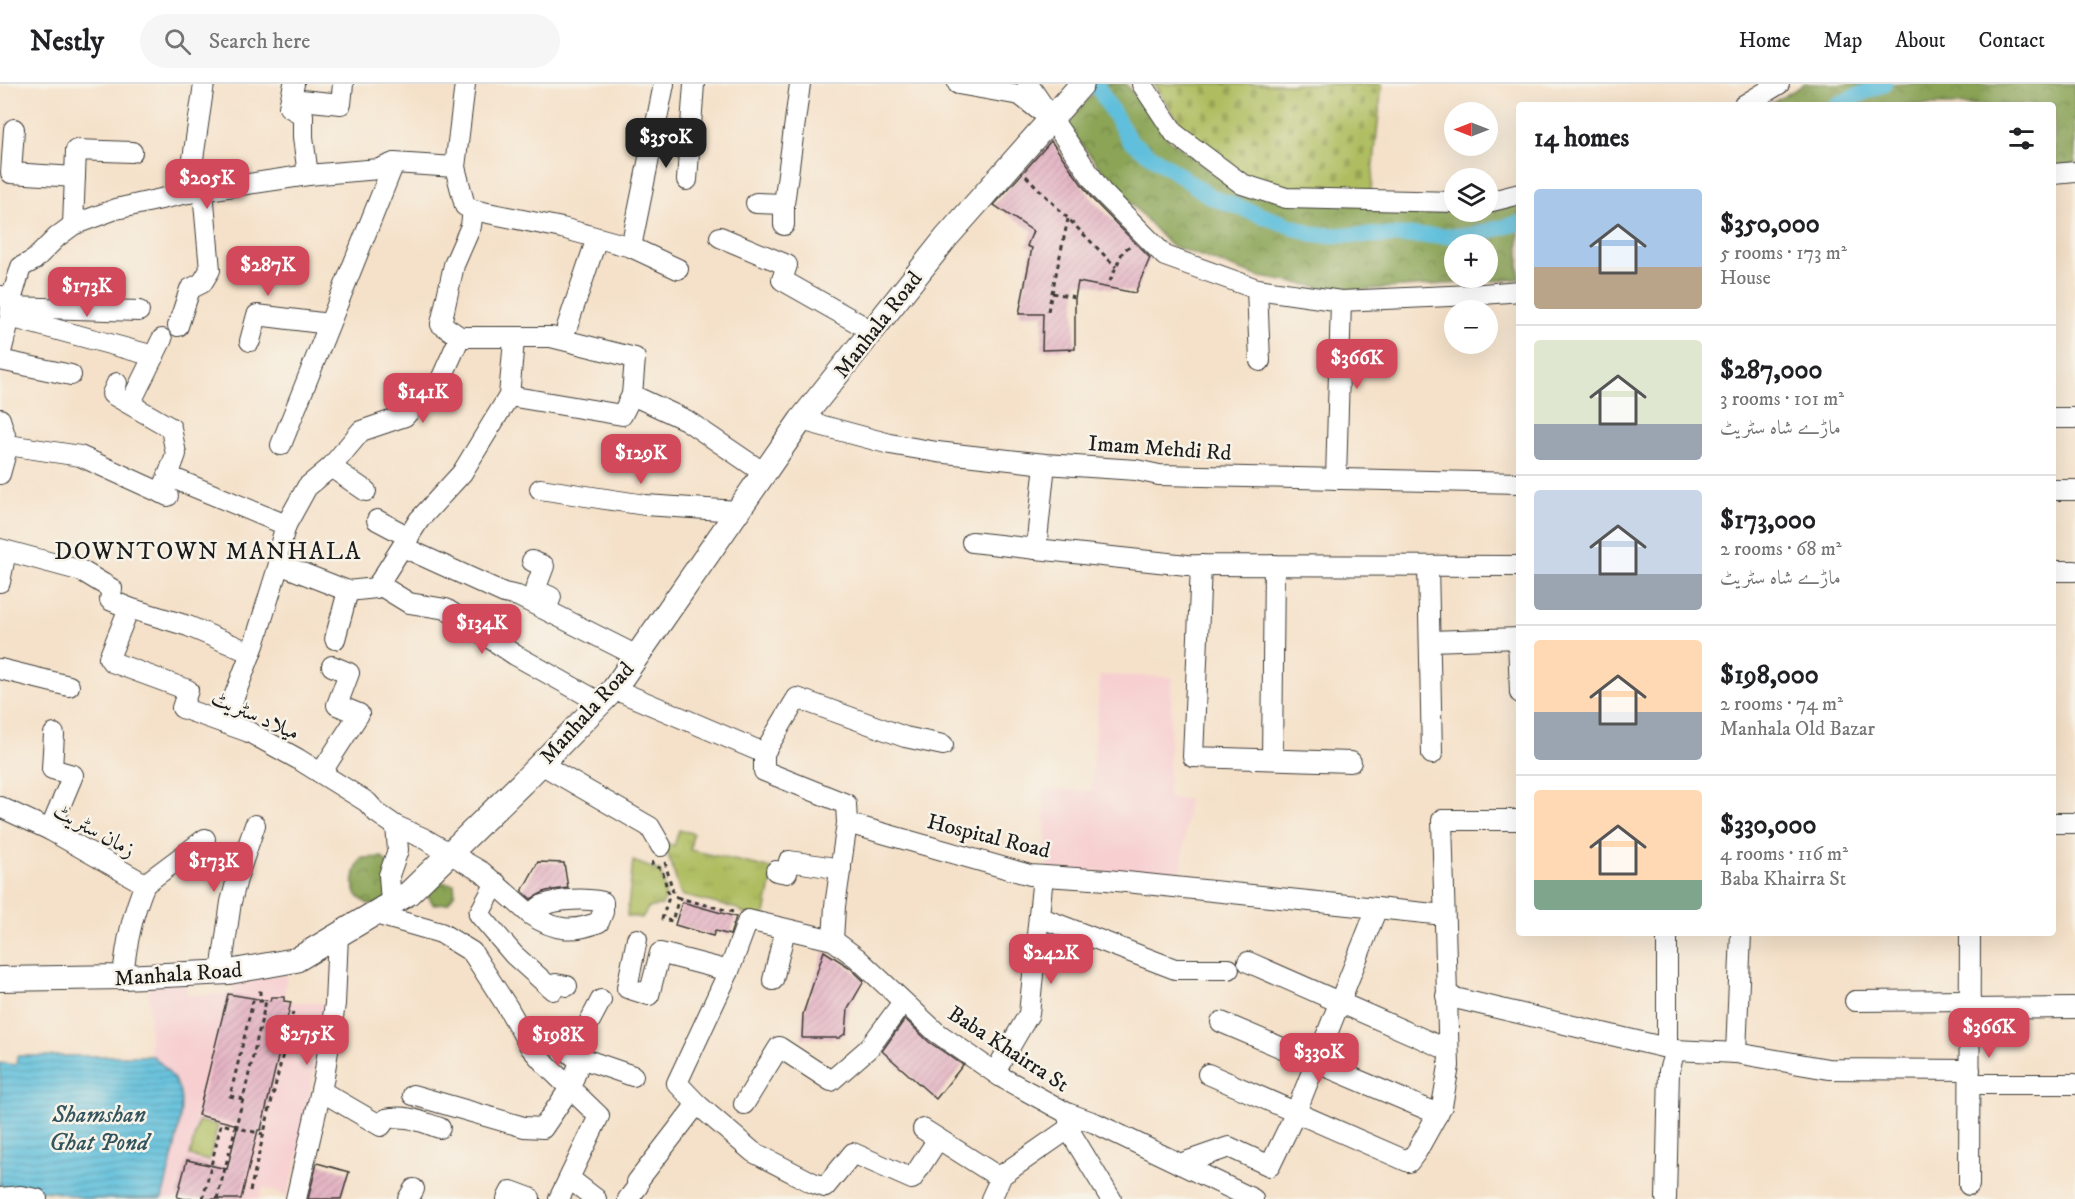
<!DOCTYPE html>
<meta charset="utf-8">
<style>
body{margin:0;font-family:"IM FELL DW Pica",Amiri,serif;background:#f6f6f6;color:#202124;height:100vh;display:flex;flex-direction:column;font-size:22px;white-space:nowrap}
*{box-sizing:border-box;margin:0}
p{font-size:20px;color:#757577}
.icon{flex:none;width:33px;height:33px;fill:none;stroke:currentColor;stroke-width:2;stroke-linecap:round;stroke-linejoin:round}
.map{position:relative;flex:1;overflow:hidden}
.panel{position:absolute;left:1516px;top:18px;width:540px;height:834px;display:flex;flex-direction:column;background:#fff;border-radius:6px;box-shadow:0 6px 24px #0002}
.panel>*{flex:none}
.needle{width:39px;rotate:270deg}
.tools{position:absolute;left:1444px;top:18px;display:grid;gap:12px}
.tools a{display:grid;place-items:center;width:54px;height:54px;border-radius:50%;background:#fff;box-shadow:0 6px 24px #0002;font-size:30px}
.price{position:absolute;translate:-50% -51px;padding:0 14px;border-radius:12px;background:#d1495b;color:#fff;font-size:20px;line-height:39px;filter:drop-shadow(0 2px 3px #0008)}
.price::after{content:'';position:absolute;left:50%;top:36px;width:18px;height:14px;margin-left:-9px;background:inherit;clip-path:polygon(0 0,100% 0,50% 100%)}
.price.selected{background:#222;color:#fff}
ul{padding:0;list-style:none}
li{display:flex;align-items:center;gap:18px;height:150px;padding:0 18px}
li+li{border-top:2px solid #e0e0e0}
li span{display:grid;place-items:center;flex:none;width:168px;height:120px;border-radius:6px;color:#555}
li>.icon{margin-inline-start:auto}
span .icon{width:72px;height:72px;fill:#fffc;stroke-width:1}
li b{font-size:26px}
h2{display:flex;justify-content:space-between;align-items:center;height:72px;padding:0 18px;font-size:26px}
header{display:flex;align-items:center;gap:36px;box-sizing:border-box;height:84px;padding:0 30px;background:#fff;border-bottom:2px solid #e0e0e0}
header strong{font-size:28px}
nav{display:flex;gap:33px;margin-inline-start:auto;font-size:21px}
.search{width:420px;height:54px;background:#f6f6f6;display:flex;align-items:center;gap:15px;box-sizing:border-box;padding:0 21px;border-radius:33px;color:#757577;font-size:22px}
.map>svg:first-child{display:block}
</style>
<header>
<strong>Nestly</strong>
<div class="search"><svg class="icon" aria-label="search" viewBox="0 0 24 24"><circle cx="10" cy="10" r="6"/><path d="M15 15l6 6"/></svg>Search here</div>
<nav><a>Home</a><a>Map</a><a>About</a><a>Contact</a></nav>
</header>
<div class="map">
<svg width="2075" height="1115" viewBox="0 0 2075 1115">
<defs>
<pattern id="grass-tufts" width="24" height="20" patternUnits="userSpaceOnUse" patternTransform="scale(1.5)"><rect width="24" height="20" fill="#afbd60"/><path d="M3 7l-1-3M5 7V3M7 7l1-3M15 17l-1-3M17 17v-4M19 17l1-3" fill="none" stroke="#96a253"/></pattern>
<pattern id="forest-crowns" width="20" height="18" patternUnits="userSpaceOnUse" patternTransform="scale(1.5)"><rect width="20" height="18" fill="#8ba456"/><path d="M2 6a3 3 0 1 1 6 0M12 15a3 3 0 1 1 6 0" fill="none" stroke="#718546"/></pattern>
<pattern id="cemetery-stones" width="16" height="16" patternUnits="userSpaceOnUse" patternTransform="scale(1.5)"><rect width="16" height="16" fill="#afbd60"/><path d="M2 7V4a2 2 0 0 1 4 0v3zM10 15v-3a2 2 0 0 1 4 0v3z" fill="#96a253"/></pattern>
<pattern id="water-rules" width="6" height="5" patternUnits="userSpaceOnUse" patternTransform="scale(1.5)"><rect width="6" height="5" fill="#5ebfdc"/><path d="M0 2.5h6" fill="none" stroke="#4d9ab2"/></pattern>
<pattern id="building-hatch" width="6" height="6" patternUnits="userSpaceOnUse" patternTransform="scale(1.5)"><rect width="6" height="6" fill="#e3b1c2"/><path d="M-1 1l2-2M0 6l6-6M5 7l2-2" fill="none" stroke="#c298a6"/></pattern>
</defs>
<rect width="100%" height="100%" fill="#f7f3e8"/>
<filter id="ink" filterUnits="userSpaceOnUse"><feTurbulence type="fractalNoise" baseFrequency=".0167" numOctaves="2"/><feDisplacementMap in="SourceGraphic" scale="12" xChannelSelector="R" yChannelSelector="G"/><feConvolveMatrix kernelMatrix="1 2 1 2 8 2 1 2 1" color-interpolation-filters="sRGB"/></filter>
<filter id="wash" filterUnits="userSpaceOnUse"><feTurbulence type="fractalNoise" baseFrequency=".008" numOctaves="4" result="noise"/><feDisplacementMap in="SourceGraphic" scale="24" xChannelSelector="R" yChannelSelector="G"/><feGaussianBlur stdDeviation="1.35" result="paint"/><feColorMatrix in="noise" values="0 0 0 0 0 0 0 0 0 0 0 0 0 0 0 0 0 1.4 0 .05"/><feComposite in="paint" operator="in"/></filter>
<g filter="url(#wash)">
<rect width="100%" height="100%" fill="#f5e1c9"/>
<!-- built -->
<g fill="#f7cfd1">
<polygon points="1100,591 1172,593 1168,714 1188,715 1182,785 1175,790 1048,785 1043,705 1091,707"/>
<polygon points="287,891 284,917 326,920 298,1073 287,1112 263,1103 259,1115 162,1115 180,1042 153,973 150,972 149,899 187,897 187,911 232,910 234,896"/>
</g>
<!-- grass -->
<g fill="url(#grass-tufts)" stroke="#666c3e" stroke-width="1.5">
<polygon points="679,746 693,749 690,766 774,785 764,835 745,830 738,825 681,811 664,758 674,762"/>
<path d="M633,777L660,787C663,798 669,811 662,821L648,824L642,834L627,832Z"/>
</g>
<!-- forest -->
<g fill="url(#forest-crowns)" stroke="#546039" stroke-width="1.5" fill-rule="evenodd">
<path d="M1101,0H1126L1169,55L1235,106L1455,128H1488V125L1519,118V195L1343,207L1260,193L1170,161L1115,102L1066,41ZM1455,160H1488V194H1455Z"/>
<polygon points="1805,0 2075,0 2075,80 2054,82 2054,21 1768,21"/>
<path d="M382,773L398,792L400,803C394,808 384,818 377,820C372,822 367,820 363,817C348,806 353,789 361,774Z"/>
<polygon points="434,797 454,800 455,809 448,819 433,820 428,812 429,803"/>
</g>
<!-- cemetery -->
<polygon fill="url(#cemetery-stones)" stroke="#666c3e" stroke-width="1.5" points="1153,0 1382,0 1371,107 1291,104 1246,92 1194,59"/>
<!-- green -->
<polygon fill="#afbd60" stroke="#666c3e" stroke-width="1.5" points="198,1037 218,1041 209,1077 190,1072"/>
<!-- water -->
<path fill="url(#water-rules)" stroke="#3d6e7c" stroke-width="1.5" d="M17,972H153C164,982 173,991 179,1005C187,1029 168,1089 162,1115H88L53,1108L0,1104V979L16,981Z"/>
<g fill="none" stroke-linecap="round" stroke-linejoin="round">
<!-- canal -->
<g stroke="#5ebfdc" stroke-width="16">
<polyline points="1096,0 1130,57 1211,113 1315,151 1467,152 1520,139"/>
<polyline points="1836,21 1884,0"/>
</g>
</g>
<g id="blocks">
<!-- building -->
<g fill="url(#building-hatch)">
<polygon points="1051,57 1092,115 1150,174 1135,209 1078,198 1075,214 1075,265 1042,266 1043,230 1019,230 1032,164 1027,162 1033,147 994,121"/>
<polygon points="538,778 564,779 568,804 546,807 531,815 522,807"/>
<polygon points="682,818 736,833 730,851 715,847 713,852 675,841"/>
<polygon points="824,867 849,883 864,897 848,925 846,949 839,954 802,954 803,930"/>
<polygon points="228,910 270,917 271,913 284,913 284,917 291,918 261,1046 258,1046 241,1115 185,1115 177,1113 187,1076 227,1085 238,1041 198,1031"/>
<polygon points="905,935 929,958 963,981 936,1015 882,967"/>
<polygon points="317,1079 349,1088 341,1115 308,1115"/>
</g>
</g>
</g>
<g filter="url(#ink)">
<use href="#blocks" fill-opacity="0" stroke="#3d3a36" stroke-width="1.5"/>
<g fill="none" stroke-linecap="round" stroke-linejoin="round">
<!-- minor casing -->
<g stroke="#3d3a36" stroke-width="22">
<g id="minor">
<polyline points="294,0 289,23 303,31 303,53 308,91"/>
<polyline points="958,0 1020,11 1039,26"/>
<polyline points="1028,0 1101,107 1165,172 1257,205 1341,217 1471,211 1520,207"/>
<polyline points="1142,0 1175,50 1242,100 1286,114 1455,118"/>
<polyline points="291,15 341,20 343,0"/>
<polyline points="1744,21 1779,0"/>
<polyline points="14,45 11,89 75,93"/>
<polyline points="2054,90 2075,88"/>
<polyline points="687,96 694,0"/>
<polyline points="188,109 204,0"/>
<polyline points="1488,118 1520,110"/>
<polyline points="756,119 784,120"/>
<polyline points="473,126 562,144 631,163 678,185"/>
<polyline points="73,141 76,66 132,68"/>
<polyline points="784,141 784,120 800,0"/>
<polyline points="720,153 787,181 782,196 872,247"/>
<polyline points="631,163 664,0"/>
<polyline points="1257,205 1260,277"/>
<polyline points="0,212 12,213 21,183 34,176 57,153 73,141 116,125 188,109 308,91 379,85 394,79 455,83"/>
<polyline points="11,223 139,227"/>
<polyline points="10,233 154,272"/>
<polyline points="178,242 190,205 202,199 210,186 203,107"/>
<polyline points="567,243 597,154"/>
<polyline points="460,253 551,253 635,274 632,311 686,336 764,389"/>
<polyline points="250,257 257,231 329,240"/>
<polyline points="0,272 10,233 11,220"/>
<polyline points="0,276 71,291"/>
<polyline points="117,299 112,310 171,344 176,370 168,392"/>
<polyline points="509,312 622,331 632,311"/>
<polyline points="130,320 162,255"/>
<polyline points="2054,334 2075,334"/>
<polyline points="0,335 8,361 0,390"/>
<polyline points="801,336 890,360 937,368 1045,380 1136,386 1159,391 1520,399"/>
<polyline points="8,361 80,372 168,412"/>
<polyline points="281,361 394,79"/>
<polyline points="331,383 366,407"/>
<polyline points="1336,395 1341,217"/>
<polyline points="540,405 645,421 738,427"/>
<polyline points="2054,406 2075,406"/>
<polyline points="161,409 168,392 286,441"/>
<polyline points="377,436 409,453"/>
<polyline points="972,458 1036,465 1045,380"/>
<polyline points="403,463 504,509 518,512 637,572"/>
<path d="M0,465L82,487L112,505L110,516L129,524L109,574L112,578L188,606L182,624L249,648L298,675L367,718L377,729L396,742L423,754L482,788L531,831C534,828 539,823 543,821C559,815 586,814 603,818V828L599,838C573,849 554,846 531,831"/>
<polyline points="1036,465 1187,481 1520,482"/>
<polyline points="532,477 544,482 535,506 551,513 548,520"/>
<polyline points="279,480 348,507 376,504 419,436 462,389 509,312 514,256"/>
<polyline points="1201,481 1193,673 1351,678"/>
<polyline points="1428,482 1432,670"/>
<polyline points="2054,487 2075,487"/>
<polyline points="0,498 6,467"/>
<polyline points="378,500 409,519 446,525 515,571 601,619"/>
<polyline points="129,524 188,542 251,569"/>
<polyline points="1518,554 1520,609"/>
<polyline points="335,555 348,507"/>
<polyline points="1430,557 1520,554"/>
<polyline points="0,585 69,602"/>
<polyline points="614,605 764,669 764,687 846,720 847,739 1030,791 1107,796 1444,831"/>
<polyline points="224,639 254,561 279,480 278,469 286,441 307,403 331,383 361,347 405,332 427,307 438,302 460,253 441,240 454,181 471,142 473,126 465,122 455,83 465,0"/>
<polyline points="764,669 797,614 905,653 943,661"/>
<polyline points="1272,675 1274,481"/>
<polyline points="541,680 650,743 661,762"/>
<polyline points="321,689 359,630 337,621 349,589 332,582"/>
<path d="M0,723L50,746L145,800C132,830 126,861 123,893"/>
<polyline points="847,739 835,822 833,856 857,874 936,948 1001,993 1067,1029 1095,1039 1253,1115"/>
<polyline points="2054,739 2075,739"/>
<polyline points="50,746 73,691 52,685 54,650"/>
<polyline points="776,787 787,789 789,777 841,785"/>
<polyline points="496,799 479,830 514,871 553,906 556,900 567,902"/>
<polyline points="145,800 205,755"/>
<polyline points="391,819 389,791 398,766 396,742"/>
<polyline points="375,830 441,849 472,868 508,924 531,964 545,980 599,1032 559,1115"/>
<polyline points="1039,833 1175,885 1229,885"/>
<polyline points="1667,849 1667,964"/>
<polyline points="637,855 627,904 649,911 660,869 729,887"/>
<polyline points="833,856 748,836 729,887 677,999 697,1020 753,1068 813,1099 825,1103 853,1069 912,1095 938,1055"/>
<polyline points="1248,878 1448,966"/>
<polyline points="221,888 231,818 238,791 255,741"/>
<polyline points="773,896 785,846"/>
<polyline points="1446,912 1675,966 1736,969 1741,849"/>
<polyline points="601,916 572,971 633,992"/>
<polyline points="1855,917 1970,916"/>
<polyline points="1970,925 2075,924"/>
<polyline points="1221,938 1438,1030"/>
<polyline points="1736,969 1828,985 1970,986"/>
<polyline points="995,988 1029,930 1043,792"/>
<polyline points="1208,990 1409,1078 1417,1067 1442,1022 1449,982 1442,736 1520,736"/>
<polyline points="1970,1000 2075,1000"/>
<path d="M321,1007L381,1042L386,1035C405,1030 422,1038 440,1044"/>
<polyline points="413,1011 524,1043 543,1044 570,1004 581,975"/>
<polyline points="744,1020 779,963 831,997 869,964 903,918"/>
<polyline points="1068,1032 1072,1051 1111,1115"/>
<polyline points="923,1045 994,1090"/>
<polyline points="1180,1080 1229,1063 1270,1082 1296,1028 1377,824"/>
<polyline points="570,1095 596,1115"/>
<polyline points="1969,1101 1970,849"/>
<polyline points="0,1114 21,1112 37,1115"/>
<polyline points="296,1115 324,993 335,920 338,851"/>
<polyline points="408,1115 414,1105"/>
<polyline points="507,1115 511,1107 530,1114"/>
<polyline points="628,1115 638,1102 637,1098 697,1020"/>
<polyline points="991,1115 1002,1091 1071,1043"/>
<polyline points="1666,1115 1669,987 1675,966"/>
</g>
</g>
<!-- major casing -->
<g stroke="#3d3a36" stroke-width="26">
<polyline id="major" points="0,895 123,893 229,888 296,876 409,809 522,699 614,605 801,336 946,154 1082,0"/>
</g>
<!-- path -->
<g stroke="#3d3a36" stroke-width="3" stroke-dasharray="4.5 4.5" stroke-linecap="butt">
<polyline points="1026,92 1116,183"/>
<polyline points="1110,197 1123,167 1130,162"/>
<polyline points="1052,209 1075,213"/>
<polyline points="1048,227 1068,135"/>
<polyline points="653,777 652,781 662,785 669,813 662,835 672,837 679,814 733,828"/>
<polyline points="665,778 674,812 679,814"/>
<polyline points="243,1015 230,1012 253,917 260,917"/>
<polyline points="250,1107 293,928"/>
<polyline points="203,1115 221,1040 263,1050"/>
<polyline points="217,1115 243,1015 266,917 260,917 260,903"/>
</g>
<!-- minor -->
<use href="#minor" stroke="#fff" stroke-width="20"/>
<!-- major -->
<use href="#major" stroke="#fff" stroke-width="24"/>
</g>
</g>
<g text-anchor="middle" stroke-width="5" stroke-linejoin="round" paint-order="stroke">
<!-- street labels -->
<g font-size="22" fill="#1c1c1c" stroke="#f7f3e8">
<text transform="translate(877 240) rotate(-52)" y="8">Manhala Road</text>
<text transform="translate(1160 363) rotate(4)" y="8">Imam Mehdi Rd</text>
<text transform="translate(586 628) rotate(-48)" y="8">Manhala Road</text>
<text transform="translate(256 630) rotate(24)" y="8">میلاد سٹریٹ</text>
<text transform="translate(95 745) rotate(29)" y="8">زمان سٹریٹ</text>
<text transform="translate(989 751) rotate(14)" y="8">Hospital Road</text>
<text transform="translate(178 889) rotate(-4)" y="8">Manhala Road</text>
<text transform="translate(1009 964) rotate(33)" y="8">Baba Khairra St</text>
</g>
<!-- neighbourhood labels -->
<g font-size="24" letter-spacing="1.5" fill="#1c1c1c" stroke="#f7f3e8">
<text x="208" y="475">DOWNTOWN MANHALA</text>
</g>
<!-- water labels -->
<g font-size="24" font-style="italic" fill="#33555f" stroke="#f7f3e8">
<text x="99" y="1038">Shamshan<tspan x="99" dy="28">Ghat Pond</tspan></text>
</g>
</g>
</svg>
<div class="tools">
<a><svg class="needle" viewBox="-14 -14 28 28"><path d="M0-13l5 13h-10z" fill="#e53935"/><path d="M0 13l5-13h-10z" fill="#757577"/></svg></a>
<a><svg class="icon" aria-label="layers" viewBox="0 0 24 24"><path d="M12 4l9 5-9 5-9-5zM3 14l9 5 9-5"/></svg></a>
<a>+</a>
<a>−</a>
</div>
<b class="price selected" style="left:666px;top:85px">$350K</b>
<b class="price" style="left:207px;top:126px">$205K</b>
<b class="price" style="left:268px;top:213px">$287K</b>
<b class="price" style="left:87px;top:234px">$173K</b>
<b class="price" style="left:1357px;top:306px">$366K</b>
<b class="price" style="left:423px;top:340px">$141K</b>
<b class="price" style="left:641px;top:401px">$129K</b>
<b class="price" style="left:482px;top:571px">$134K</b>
<b class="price" style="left:214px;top:809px">$173K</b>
<b class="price" style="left:1051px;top:901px">$242K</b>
<b class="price" style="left:1989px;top:975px">$366K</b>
<b class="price" style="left:307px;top:982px">$275K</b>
<b class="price" style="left:558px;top:983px">$198K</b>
<b class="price" style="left:1319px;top:1000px">$330K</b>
<section class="panel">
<h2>14 homes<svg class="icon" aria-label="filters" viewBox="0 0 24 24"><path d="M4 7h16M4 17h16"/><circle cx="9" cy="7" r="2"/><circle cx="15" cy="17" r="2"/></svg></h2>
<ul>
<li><span style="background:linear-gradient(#a9c7e8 65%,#b9a48a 0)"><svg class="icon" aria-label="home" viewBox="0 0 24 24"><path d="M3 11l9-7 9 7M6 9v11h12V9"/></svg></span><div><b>$350,000</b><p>5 rooms · 173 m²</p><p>House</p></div></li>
<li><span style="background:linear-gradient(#dfe7d0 70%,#9aa5b1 0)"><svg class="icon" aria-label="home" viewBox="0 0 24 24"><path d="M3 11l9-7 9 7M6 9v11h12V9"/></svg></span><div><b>$287,000</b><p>3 rooms · 101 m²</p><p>ماڑے شاہ سٹریٹ</p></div></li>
<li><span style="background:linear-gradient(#c9d6e8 70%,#9aa5b1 0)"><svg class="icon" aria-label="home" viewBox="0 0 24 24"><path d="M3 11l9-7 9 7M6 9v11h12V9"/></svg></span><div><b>$173,000</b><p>2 rooms · 68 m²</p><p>ماڑے شاہ سٹریٹ</p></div></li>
<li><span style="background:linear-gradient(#ffd9b3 60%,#9aa5b1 0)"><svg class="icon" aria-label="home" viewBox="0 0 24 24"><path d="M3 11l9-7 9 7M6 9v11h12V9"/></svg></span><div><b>$198,000</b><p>2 rooms · 74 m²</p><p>Manhala Old Bazar</p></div></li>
<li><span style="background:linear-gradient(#ffd9b3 75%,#7fa58c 0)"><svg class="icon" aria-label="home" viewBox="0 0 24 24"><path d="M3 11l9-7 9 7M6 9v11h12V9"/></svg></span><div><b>$330,000</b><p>4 rooms · 116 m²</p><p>Baba Khairra St</p></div></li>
</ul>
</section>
</div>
